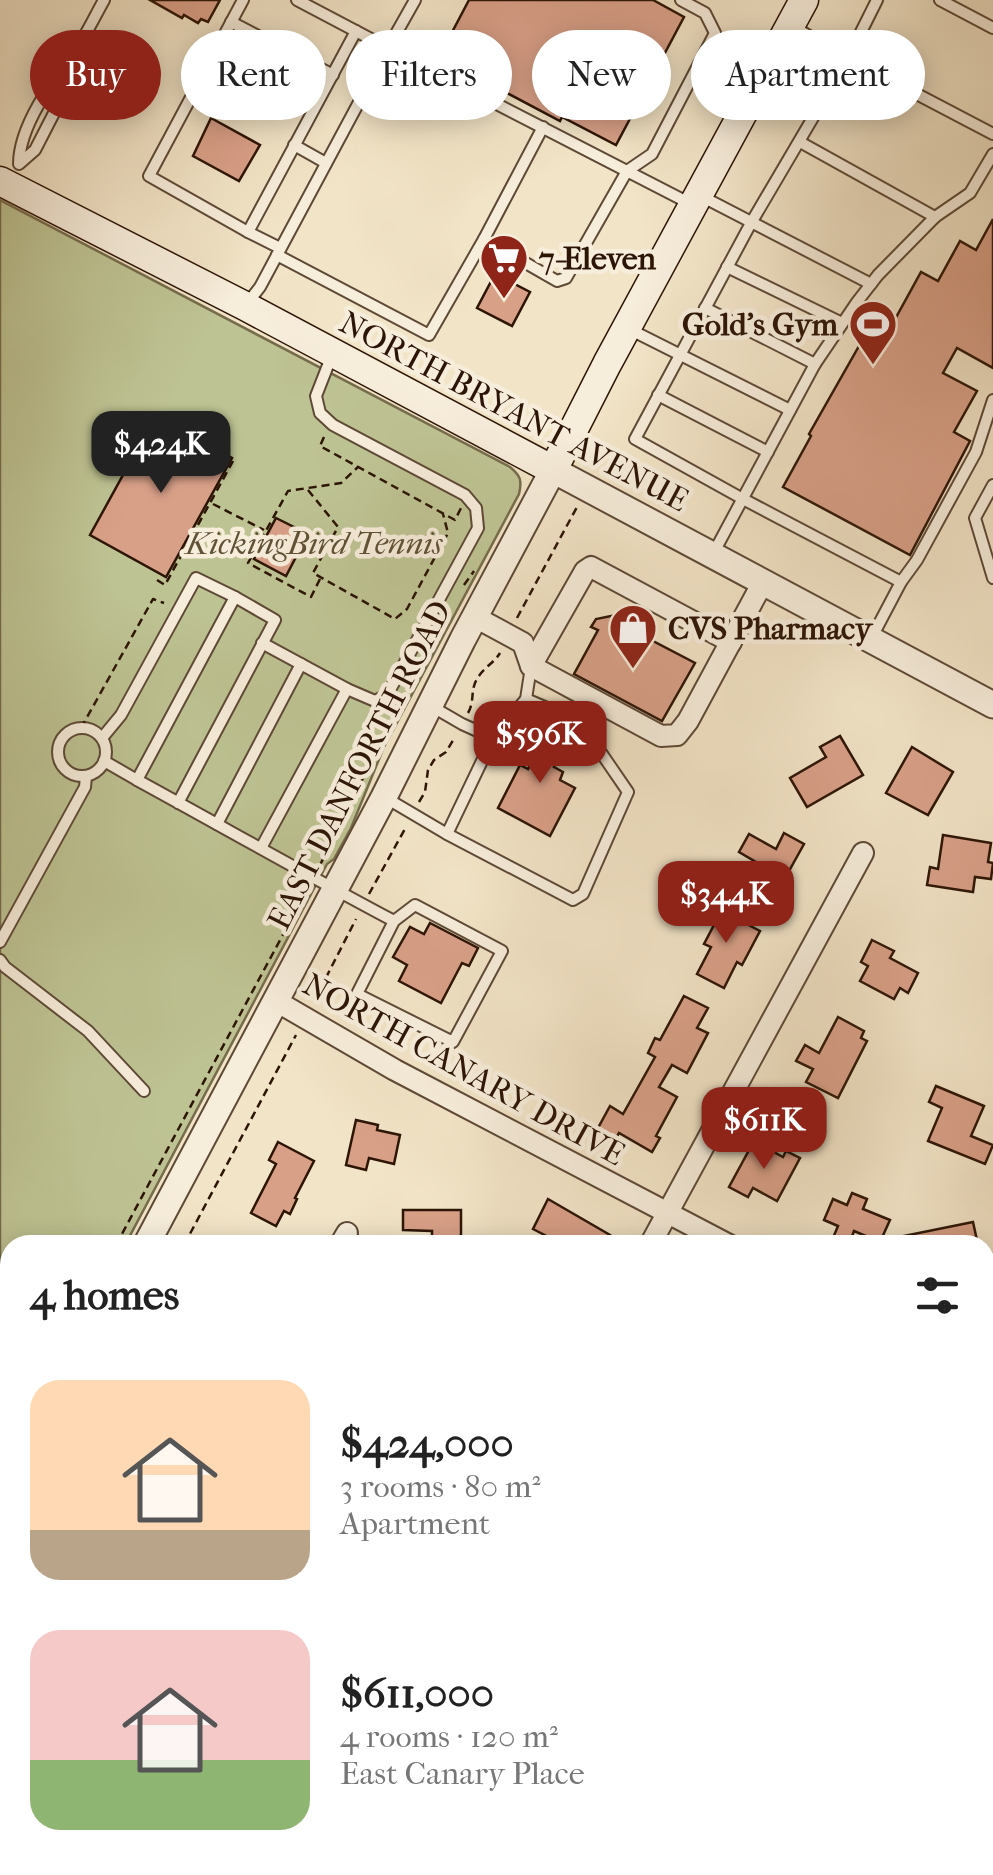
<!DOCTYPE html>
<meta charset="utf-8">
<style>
body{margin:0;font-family:"IM FELL French Canon",serif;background:#f6f6f6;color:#222;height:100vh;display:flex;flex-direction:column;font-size:38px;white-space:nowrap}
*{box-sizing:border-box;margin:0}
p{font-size:32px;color:#767676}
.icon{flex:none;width:55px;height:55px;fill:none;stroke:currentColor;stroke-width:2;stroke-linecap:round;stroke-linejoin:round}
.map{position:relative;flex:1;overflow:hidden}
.drawer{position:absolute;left:0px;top:1235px;width:995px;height:640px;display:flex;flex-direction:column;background:#fff;border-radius:30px 30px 0 0;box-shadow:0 5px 25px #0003}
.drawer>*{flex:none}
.banner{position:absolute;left:30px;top:30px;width:935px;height:90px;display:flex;gap:20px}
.price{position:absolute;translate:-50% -85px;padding:0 22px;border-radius:20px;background:#8f2418;color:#fff;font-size:32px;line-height:65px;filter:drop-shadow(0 2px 5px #0008)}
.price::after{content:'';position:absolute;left:50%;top:60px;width:30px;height:22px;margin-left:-15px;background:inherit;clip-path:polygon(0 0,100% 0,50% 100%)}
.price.on{background:#222;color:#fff}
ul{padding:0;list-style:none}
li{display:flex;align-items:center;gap:30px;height:250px;padding:0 30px}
li span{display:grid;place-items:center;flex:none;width:280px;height:200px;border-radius:30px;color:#555}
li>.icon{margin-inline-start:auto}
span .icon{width:120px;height:120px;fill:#fffc;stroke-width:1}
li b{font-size:42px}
h2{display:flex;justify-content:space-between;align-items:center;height:120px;padding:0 30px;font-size:42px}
.chip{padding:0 35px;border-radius:45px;background:#fff;box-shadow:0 5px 25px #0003;font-size:35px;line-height:90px}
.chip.on{background:#8f2418;color:#fff}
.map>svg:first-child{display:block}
</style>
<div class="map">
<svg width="993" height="1875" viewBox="0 0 993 1875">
<rect width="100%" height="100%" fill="#f2e4c7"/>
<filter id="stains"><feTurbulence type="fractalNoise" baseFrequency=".002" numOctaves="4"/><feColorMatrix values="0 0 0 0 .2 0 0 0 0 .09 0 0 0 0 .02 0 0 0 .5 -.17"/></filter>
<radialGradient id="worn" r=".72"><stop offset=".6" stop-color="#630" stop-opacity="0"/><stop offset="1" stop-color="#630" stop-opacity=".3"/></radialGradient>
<!-- green -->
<path fill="#bec393" stroke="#766c4c" stroke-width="2.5" d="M0,200L510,467C521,476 522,481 519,494L384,747L351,828L334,859L327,864L125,1245H10V1461L0,1479Z"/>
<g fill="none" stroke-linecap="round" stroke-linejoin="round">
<!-- stream -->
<polyline stroke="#707b6d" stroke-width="5" points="985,1783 993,1789"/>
</g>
<!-- building -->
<g fill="#d9a088" stroke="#2d1506" stroke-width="2.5">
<polygon points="150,0 220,0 208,22 201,19 198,23 184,15 182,18"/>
<polygon points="469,0 653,0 684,17 616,145 562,117 560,121 439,57"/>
<polygon points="211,118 260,145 239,181 193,156"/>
<polygon points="993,219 993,368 957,348 943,373 977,391 954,432 970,441 910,555 783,487 811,436 809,434 867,332 883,341 921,272 938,281 960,241 976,250"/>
<polygon points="495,274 530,292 512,326 477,308"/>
<polygon points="156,415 232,458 166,577 90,535"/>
<polygon points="276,518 308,534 286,576 254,559"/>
<polygon points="621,614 615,621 695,663 662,721 574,674 598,630 591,627 596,619"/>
<polygon points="554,720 570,727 557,751 561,753 554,767 563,772 560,780 575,788 550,836 498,808 520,765 528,769"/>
<polygon points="840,736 863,775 807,807 790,778 826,757 820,747"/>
<polygon points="912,747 953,772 928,815 886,793"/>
<polygon points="784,833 804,844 784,880 781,878 770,897 750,885 761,865 739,852 749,834 776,849"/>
<polygon points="943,835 991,843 988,862 993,863 991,879 975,877 973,892 927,885 930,867 938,869"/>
<polygon points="710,905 760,931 742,965 737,962 724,988 697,974 711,947 704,944 715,923 704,917"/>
<polygon points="430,923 478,948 469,966 462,963 441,1003 399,981 407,965 393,957 410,927 424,934"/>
<polygon points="872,940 894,951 890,958 918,973 908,993 900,988 894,999 860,981 868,966 861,962"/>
<polygon points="684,996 708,1008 697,1028 708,1033 687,1073 672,1065 659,1087 677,1097 656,1136 660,1138 652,1152 619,1133 616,1138 598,1128 610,1106 623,1114 655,1057 648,1053 655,1038 660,1040"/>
<polygon points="838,1017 864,1031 861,1038 867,1041 838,1098 806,1082 813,1069 796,1061 805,1045 819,1053"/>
<polygon points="936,1086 984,1106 971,1136 993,1145 985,1164 928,1141 942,1108 929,1102"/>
<polygon points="356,1120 378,1125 377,1130 400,1135 394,1164 369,1158 366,1170 346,1165"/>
<polygon points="754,1141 783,1157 786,1151 800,1158 777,1201 753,1188 748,1197 729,1187"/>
<polygon points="278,1142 314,1161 295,1198 297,1199 290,1214 284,1211 276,1226 251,1213 276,1164 269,1160"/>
<polygon points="852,1193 867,1199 863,1209 890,1220 880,1242 854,1231 849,1245 830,1245 838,1226 824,1220 833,1199 847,1205"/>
<polygon points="548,1199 610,1235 605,1245 564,1245 533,1229"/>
<polygon points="403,1210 461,1210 461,1245 432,1245 432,1231 403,1230"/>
<polygon points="973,1222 978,1245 889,1245 889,1239"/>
</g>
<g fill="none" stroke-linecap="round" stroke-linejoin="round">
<!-- service casing -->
<g stroke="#5e4936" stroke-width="14">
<g id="service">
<polyline points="243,0 149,176 248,232 356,31"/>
<polyline points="297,0 388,48 415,0"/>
<polyline points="877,0 848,58 751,223 635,439 743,499 901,582"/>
<polyline points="940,0 993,28"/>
<polyline points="231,22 333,75"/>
<polyline points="791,25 827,47 993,134"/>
<path d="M79,46L72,78L35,150L19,164C19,125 54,79 77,48C87,33 95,16 104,0"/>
<polyline points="800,142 935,217"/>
<polyline points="294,145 326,163"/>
<polyline points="699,195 871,284"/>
<polyline points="248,232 280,248"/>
<polyline points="484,239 543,127"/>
<polyline points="277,255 429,335 484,239 557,281 566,278 627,171 652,154 715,33 705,13 681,0"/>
<polyline points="727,267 842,323"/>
<polyline points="246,305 260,287 388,48 689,203"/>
<polyline points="705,308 815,364"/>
<polyline points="627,328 790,410"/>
<polyline points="332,355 316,396 320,413 333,425 465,495 476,508 478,528 391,688 384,696 375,701 347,689"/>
<polyline points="658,395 768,452"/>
<polyline points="993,485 975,518 993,578"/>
<polyline points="713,554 815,364 857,302 878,275 935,217 970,193 993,154"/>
<polyline points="871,639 901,582 917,560 976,452 993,400"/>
<circle cx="82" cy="752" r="24"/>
<polyline points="102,738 121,715 196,578 235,597"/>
<polyline points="493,738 526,699 531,667"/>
<polyline points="104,761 137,780"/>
<polyline points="386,798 447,834 493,738 462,724 431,706"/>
<path d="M178,803L275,620L235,597L137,780C223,827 307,875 394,921L357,994L453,1042L502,951L415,905L394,921"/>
<polyline points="217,824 301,664"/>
<polyline points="447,834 573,900 583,894 628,792 580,722 526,699"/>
<polyline points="261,848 347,689 262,643"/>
<polyline points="0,942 85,787 86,776"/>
<polyline points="0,960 5,967 88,1031 144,1091"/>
</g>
</g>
<!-- minor casing -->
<g stroke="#5e4936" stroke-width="24">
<g id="minor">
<polyline points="475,617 523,643 531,666 661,736 677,735 688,721 763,582"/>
<polyline points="531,666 585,571 591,567 731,642"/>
<polyline points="276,1001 395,1070 729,1245"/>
<polyline points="340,1245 347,1233"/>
<polyline points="650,1245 863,853"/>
<polyline points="985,1301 993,1300"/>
<polyline points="708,1865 712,1875"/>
<polyline points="37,1875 42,1865"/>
</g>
</g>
<!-- tertiary casing -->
<g stroke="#5e4936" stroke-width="29">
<g id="tertiary">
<polyline points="146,1245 384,797 463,639 553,470 993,705"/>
<polyline points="0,1519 10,1500"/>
</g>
</g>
<!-- secondary casing -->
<g stroke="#2d1506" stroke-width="31">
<polyline id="secondary" points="0,181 245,306 553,470 607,364 804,0"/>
</g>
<!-- path -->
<g stroke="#2d1506" stroke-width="2.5" stroke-dasharray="8 5" stroke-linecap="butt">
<polyline points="324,437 320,446 455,520 461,508"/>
<polyline points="308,490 338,527 313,573 395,619 407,609 448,533 443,514"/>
<polyline points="213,504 264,530"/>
<polyline points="320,579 311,597 248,563 288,491 341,483 358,467"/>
<polyline points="157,580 165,585 233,461"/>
<polyline points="464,585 474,571"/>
<polyline points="517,618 577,507"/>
<path d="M468,713C475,701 470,690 477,679C483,668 494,663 500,653"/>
<polyline points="81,728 153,599 164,603"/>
<polyline points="419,802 425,792 428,770 434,760 446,752 455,737"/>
<polyline points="320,865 405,693"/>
<polyline points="369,894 406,827"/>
<polyline points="314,1001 356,919"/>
<polyline points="116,1245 307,890"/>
<polyline points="184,1245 296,1035"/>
<polyline points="0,1458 10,1440"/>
<polyline points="0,1590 10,1570"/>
</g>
<!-- service -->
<use href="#service" stroke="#f7eddb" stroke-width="10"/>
<!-- minor -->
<use href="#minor" stroke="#f7eddb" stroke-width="20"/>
<!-- tertiary -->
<use href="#tertiary" stroke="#f7eddb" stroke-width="25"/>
<!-- secondary -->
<use href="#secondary" stroke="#f7eddb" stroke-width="28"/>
</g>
<!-- icons -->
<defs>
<g id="supermarket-pin" transform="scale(2.5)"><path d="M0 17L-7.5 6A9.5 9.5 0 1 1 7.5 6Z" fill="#8f2418" stroke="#f7eddb"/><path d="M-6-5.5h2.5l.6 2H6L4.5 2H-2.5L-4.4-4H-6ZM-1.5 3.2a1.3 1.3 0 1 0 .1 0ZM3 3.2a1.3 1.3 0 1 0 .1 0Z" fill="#fff"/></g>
<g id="stadium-pin" transform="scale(2.5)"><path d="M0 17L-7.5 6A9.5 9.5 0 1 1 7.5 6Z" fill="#8f2418" stroke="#f7eddb"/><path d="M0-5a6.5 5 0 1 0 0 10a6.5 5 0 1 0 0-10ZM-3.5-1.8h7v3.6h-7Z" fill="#fff"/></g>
<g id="shop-pin" transform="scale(2.5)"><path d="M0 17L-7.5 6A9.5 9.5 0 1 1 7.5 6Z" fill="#8f2418" stroke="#f7eddb"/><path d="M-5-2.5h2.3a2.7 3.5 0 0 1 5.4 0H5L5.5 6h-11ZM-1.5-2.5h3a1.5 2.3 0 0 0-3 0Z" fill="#fff"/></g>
</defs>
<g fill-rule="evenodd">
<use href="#supermarket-pin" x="504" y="258"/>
<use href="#stadium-pin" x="873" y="324"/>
<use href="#shop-pin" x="633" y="628"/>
</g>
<g text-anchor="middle" stroke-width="9" stroke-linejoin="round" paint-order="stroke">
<!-- poi labels -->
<g font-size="32" font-weight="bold" fill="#2d1506" stroke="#f7eddb" text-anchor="start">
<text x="539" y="269">7-Eleven</text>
<text x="838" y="335" text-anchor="end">Gold's Gym</text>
<text x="668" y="639">CVS Pharmacy</text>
</g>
<!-- street labels -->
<g font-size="32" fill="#2d1506" stroke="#f7eddb">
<text transform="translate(514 411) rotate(28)" y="11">NORTH BRYANT AVENUE</text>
<text transform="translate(359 765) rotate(-63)" y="11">EAST DANFORTH ROAD</text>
<text transform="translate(464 1069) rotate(29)" y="11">NORTH CANARY DRIVE</text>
</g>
<!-- park labels -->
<g font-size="32" font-style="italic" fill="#605237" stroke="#f7eddb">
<text x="314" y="554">KickingBird Tennis</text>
</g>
</g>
<rect width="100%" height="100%" filter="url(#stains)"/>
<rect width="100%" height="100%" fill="url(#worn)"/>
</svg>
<b class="price on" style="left:161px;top:496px">$424K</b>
<b class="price" style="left:540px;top:786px">$596K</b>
<b class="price" style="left:726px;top:946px">$344K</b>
<b class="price" style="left:764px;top:1172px">$611K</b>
<div class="banner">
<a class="chip on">Buy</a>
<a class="chip">Rent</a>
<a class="chip">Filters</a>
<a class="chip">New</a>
<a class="chip">Apartment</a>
</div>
<section class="drawer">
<h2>4 homes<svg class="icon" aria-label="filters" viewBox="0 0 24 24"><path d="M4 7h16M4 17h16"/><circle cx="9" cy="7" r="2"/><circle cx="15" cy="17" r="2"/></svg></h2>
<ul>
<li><span style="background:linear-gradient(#ffd9b3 75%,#b9a48a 0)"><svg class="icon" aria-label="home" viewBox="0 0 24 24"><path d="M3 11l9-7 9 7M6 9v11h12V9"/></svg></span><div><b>$424,000</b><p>3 rooms · 80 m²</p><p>Apartment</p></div></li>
<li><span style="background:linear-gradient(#f6c9c9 65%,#8fb573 0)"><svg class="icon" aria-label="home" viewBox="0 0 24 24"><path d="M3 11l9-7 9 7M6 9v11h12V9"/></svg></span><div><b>$611,000</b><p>4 rooms · 120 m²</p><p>East Canary Place</p></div></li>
</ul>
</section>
</div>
